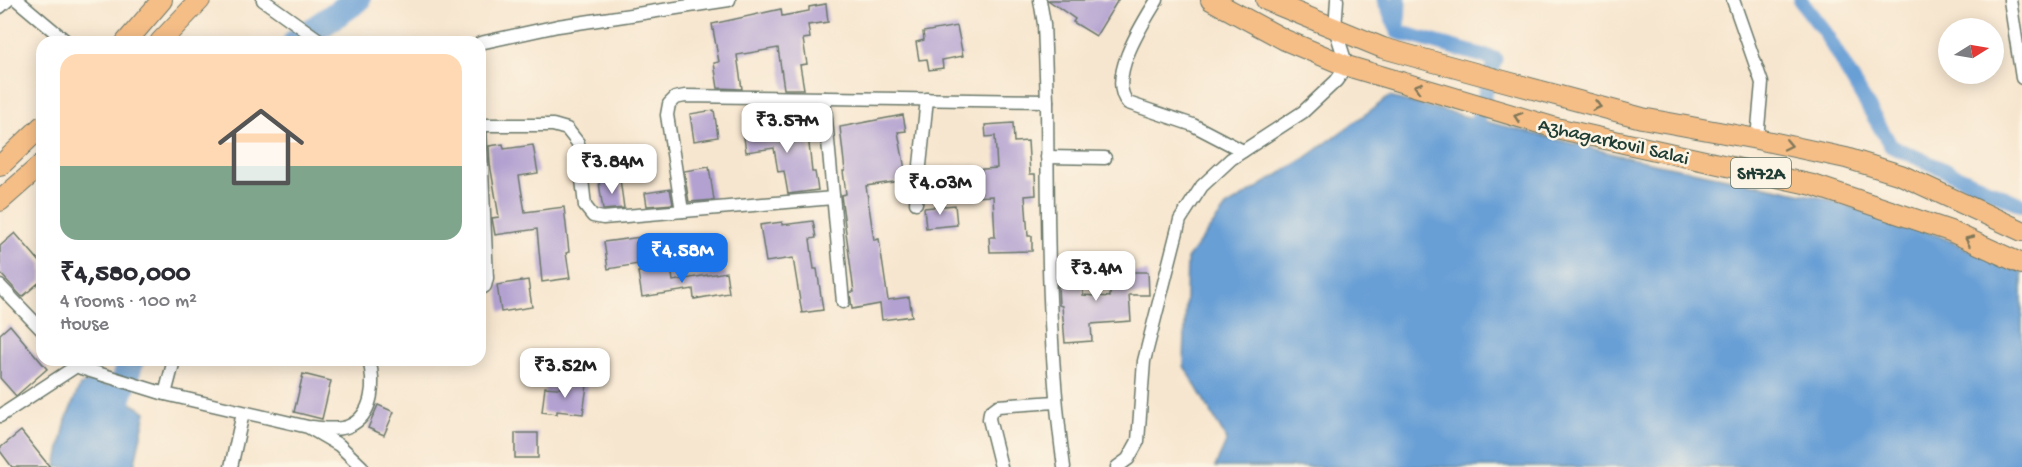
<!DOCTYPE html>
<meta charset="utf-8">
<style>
body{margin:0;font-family:"Gochi Hand",sans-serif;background:#f7f7f7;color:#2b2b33;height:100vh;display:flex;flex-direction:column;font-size:22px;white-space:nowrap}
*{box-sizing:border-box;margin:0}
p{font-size:20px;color:#7c7c81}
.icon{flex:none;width:33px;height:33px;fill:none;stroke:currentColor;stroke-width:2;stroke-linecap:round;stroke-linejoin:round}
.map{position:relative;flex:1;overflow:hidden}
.sheet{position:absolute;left:36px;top:36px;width:450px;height:330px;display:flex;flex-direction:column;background:#fff;border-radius:18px;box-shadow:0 3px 15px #0003}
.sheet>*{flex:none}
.needle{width:39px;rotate:79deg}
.tools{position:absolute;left:1938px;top:18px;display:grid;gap:12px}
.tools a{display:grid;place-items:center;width:66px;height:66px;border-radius:50%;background:#fff;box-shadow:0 3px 15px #0003;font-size:30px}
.price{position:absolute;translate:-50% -51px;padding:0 14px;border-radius:12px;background:#fff;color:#222;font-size:20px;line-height:39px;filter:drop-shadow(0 2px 3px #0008)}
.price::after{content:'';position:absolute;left:50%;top:36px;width:18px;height:14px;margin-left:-9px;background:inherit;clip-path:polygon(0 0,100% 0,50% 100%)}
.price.on{background:#1a73e8;color:#fff}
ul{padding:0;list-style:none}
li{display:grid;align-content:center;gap:12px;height:318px;padding:0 24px}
li span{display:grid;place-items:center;height:186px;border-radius:18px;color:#555}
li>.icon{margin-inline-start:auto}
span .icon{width:108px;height:108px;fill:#fffc;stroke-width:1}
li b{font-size:26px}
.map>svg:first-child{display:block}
</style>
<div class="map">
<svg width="2022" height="467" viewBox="0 0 2022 467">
<rect width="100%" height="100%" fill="#fcf5e5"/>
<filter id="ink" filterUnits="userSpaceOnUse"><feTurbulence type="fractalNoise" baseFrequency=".0167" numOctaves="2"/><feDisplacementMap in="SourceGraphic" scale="12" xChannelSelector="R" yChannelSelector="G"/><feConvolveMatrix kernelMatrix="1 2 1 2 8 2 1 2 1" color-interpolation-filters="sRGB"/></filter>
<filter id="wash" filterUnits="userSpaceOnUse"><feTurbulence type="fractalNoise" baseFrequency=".008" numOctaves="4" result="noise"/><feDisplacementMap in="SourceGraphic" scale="24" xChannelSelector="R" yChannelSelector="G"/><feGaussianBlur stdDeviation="1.35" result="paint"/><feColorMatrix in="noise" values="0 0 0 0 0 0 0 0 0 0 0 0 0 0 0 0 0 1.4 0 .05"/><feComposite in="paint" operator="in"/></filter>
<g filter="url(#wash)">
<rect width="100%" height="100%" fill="#f7e6cf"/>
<!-- water -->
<g fill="#689fd5" stroke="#446e84" stroke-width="1.5">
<polygon points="1389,97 1634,159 1823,198 1939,236 2022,273 2022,467 1215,467 1227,440 1184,366 1187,259 1226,207 1304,159"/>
<polygon points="92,380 126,394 128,401 146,412 134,467 56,467 66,420 80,385"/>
</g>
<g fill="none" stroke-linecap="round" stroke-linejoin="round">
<!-- canal -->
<g stroke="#689fd5" stroke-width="15">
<polyline points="1384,0 1396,27"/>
<polyline points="1399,0 1398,32 1495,59 1478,119 1463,134"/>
<polyline points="1800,0 1824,31 1891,146 2022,205"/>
</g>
<!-- river -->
<g stroke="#689fd5" stroke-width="27">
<polyline points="296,42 357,0"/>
<polyline points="95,467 131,360"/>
</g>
</g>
<g id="blocks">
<!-- building -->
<g fill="#b3a2d1">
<polygon points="1048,0 1118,0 1096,36 1073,22 1075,19"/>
<polygon points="826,4 828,22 808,25 810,38 803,39 807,64 800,65 804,89 784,89 778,48 737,55 742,89 718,88 714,63 719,62 712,24 781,9 782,16 809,11 809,7"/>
<polygon points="957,26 963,56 942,60 943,68 929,70 927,59 919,60 916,42 924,40 923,32"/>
<polygon points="714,110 718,137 694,141 690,114"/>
<polygon points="903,115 906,131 898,132 907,180 866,186 874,240 879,239 888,300 909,297 912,316 882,320 880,304 852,309 850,292 854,292 841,195 846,194 843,171 845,171 840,127"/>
<polygon points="1013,123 1014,142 1028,141 1030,174 1035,174 1036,195 1025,196 1028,236 1032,236 1032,251 990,252 989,237 995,237 993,196 971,197 970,170 997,168 995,136 986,137 985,125"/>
<polygon points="807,125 812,172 815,172 818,190 788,194 784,171 778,172 774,148 746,152 743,130 773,126 774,130"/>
<polygon points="503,144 504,149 533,145 538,173 519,176 525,212 564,207 569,252 566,253 570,278 542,282 537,229 495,235 492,218 499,217 490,164 489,146"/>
<polygon points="709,167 714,200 689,202 684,171"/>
<polygon points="620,179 624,208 603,210 599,182"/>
<polygon points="670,189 673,204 647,206 645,193"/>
<polygon points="955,205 957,225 926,228 924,208"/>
<polygon points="813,221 816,238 810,239 814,269 817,269 823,310 802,313 793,258 766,262 760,225 782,222 782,225"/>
<polygon points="15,233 42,264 42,280 22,297 0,273 0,246"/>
<polygon points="641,237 645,263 608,269 604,242"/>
<polygon points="671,267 673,281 726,272 729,293 694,299 693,289 642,297 638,272"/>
<polygon points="1057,268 1083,268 1083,295 1110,297 1110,272 1148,272 1149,295 1129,295 1131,321 1091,324 1092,341 1065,343 1062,306 1059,305"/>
<polygon points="528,280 532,307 501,312 497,285"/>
<polygon points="10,325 47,369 16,396 0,378 0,334"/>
<polygon points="303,374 331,381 322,419 294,412"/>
<polygon points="569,382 587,385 583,414 557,411 557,414 542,412 545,387 568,389"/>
<polygon points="378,405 394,412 384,435 368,428"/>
<polygon points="21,431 50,467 12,467 0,451 0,448"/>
<rect x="515" y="433" width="23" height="25"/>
</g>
</g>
</g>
<g filter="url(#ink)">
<use href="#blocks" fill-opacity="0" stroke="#6b786a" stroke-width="1.5"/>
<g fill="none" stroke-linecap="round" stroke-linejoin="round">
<!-- street casing -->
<g stroke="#6b786a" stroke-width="15">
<g id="street">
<polyline points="17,0 67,42"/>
<polyline points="263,0 322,42"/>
<path d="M1157,0C1143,23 1106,79 1128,103L1193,125L1243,151"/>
<polyline points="1733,0 1762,83 1757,139"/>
<polyline points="2010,0 2022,78"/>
<polyline points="0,7 8,0"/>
<polyline points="480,43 558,26 729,0"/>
<polyline points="824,98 843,302"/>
<path d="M1047,101C1048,224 1047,346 1064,467"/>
<polyline points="480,125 553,125 567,129 578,143 585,206 593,216 603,218 833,198"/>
<polyline points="1047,157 1105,158"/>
<polyline points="916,203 927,99"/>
<polyline points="682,211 667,115 669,104 675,98 685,96 1047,101 1044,24 1040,0"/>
<polyline points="0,286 42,330"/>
<polyline points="480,289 485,286 487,278 480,127"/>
<polyline points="73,360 81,368 165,394 308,427 339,445 362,467"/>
<polyline points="165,394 174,360"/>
<polyline points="0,416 78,365"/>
<path d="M312,427C323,428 338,431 349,426C374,415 375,382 369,360"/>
<polyline points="231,467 243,413"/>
<polyline points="1001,467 989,419 990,412 998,406 1055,402"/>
<polyline points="1117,467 1128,459 1138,441 1144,361 1180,220 1202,186 1231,159 1303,112 1336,81 1347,66 1335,29 1337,0"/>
</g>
</g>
<!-- primary casing -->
<g stroke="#6b786a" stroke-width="22">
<g id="primary">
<polyline points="1211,0 1285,40 1347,66 1556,128 1813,185 1950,231 2022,264"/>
<polyline points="1266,0 1383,48 1500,80 1642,118 1757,139 1846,158 1901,175 2022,231"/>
<polyline points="126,42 162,0"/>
<polyline points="160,42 200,0"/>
<polyline points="0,166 42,126"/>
<polyline points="0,201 42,164"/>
</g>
</g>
<!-- street -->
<use href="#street" stroke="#fff" stroke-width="12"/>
<!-- primary -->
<use href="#primary" stroke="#f6be87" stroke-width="20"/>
</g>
<!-- one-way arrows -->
<defs><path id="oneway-chevron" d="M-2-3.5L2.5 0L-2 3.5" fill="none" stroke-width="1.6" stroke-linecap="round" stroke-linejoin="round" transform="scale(1.5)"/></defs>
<g stroke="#807759">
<use href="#oneway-chevron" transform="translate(1418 87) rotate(-164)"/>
<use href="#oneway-chevron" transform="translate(1597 106) rotate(15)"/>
<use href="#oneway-chevron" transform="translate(1518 117) rotate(-163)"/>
<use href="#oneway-chevron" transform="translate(1788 145) rotate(12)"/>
<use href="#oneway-chevron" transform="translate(1969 240) rotate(-155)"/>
</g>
</g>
<g text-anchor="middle" stroke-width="5" stroke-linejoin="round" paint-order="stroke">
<!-- shield labels -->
<rect fill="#fcf5e5" stroke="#617469" stroke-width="1.5" x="1731" y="158" width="60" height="30" rx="4.5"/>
<g font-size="18" font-weight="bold" fill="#1f3d34">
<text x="1761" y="179">SH72A</text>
</g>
<!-- street labels -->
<g font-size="20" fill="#1f3d34" stroke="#fcf5e5">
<text transform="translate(1614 140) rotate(13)" y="7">Azhagarkovil Salai</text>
</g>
</g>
</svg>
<div class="tools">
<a><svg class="needle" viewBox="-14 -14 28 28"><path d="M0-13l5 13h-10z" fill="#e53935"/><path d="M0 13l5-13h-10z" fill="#7c7c81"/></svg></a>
</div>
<b class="price" style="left:787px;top:154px">₹3.57M</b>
<b class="price" style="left:612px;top:195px">₹3.84M</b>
<b class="price" style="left:940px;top:216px">₹4.03M</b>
<b class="price on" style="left:682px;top:284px">₹4.58M</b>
<b class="price" style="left:1096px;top:302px">₹3.4M</b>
<b class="price" style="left:565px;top:399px">₹3.52M</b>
<section class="sheet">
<ul>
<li><span style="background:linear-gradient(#ffd9b3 60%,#7fa58c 0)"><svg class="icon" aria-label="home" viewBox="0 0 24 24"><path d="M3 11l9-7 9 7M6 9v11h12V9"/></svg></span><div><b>₹4,580,000</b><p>4 rooms · 100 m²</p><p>House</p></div></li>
</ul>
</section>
</div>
